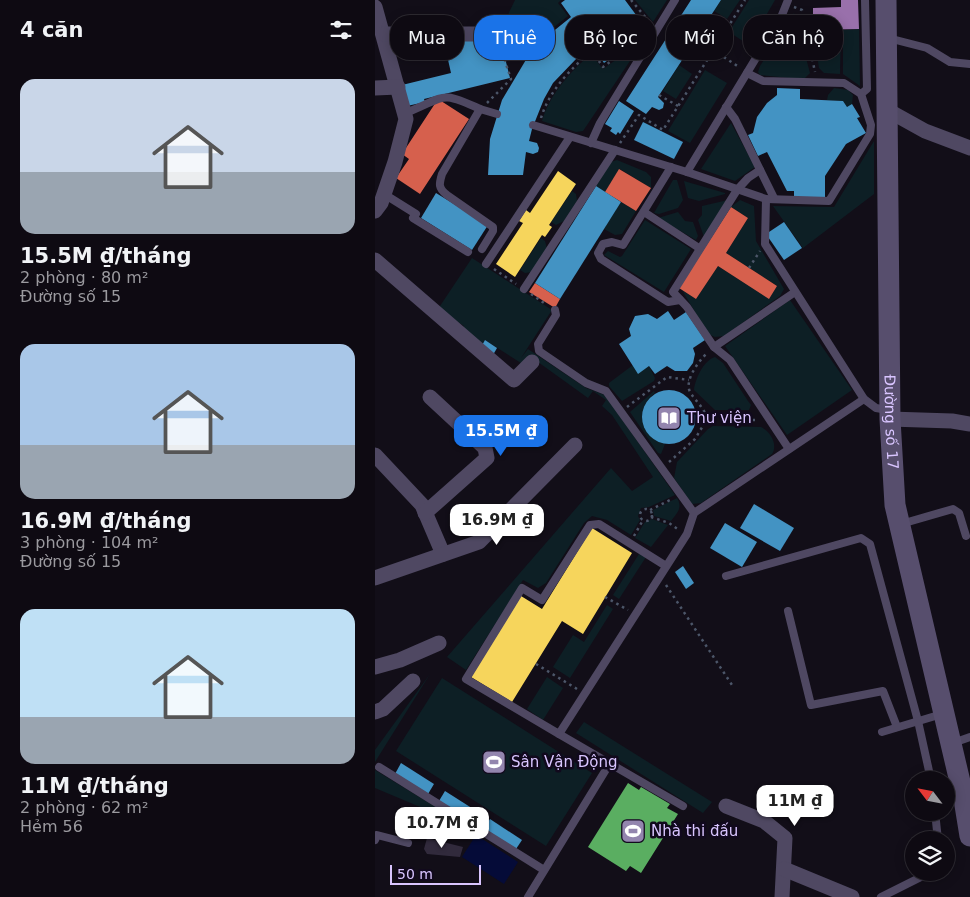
<!DOCTYPE html>
<html lang="vi">
<meta charset="utf-8">
<style>
body{margin:0;font-family:"DejaVu Sans",sans-serif;background:#1c1820;color:#f1f3f6;height:100vh;display:flex;flex-direction:column;font-size:19px;white-space:nowrap}
*{box-sizing:border-box;margin:0}
p{font-size:16px;color:#9b9a9f}
.icon{flex:none;width:28px;height:28px;fill:none;stroke:currentColor;stroke-width:2;stroke-linecap:round;stroke-linejoin:round}
.map{position:relative;flex:1;overflow:hidden}
.details{display:flex;flex-direction:column;background:#0e0a12;width:375px}
.details>*{flex:none}
.hud{position:absolute;left:15px;top:15px;width:475px;height:45px;display:flex;gap:10px}
.needle{width:32px;rotate:302deg}
.fabs{position:absolute;left:530px;top:771px;display:grid;gap:10px}
.fabs a{display:grid;place-items:center;width:50px;height:50px;border-radius:50%;background:#0e0a12;box-shadow:0 2px 12px #0003,0 0 0 1px #2e2b32;font-size:25px}
.scale{position:absolute;left:15px;bottom:12px;width:91px;box-sizing:border-box;padding-left:5px;border:2px solid #d9c5ff;border-top:0;font-size:14px;line-height:18px;white-space:nowrap;color:#d9c5ff;-webkit-text-stroke:4px #11091d;paint-order:stroke}
.price{position:absolute;translate:-50% -42px;padding:0 11px;border-radius:10px;background:#fff;color:#222;font-size:16px;line-height:32px;filter:drop-shadow(0 1px 2px #0008)}
.price::after{content:'';position:absolute;left:50%;top:30px;width:15px;height:11px;margin-left:-8px;background:inherit;clip-path:polygon(0 0,100% 0,50% 100%)}
.price.on{background:#1a73e8;color:#fff}
ul{padding:0;list-style:none}
li{display:grid;align-content:center;gap:10px;height:265px;padding:0 20px}
li span{display:grid;place-items:center;height:155px;border-radius:15px;color:#555}
li>.icon{margin-inline-start:auto}
span .icon{width:90px;height:90px;fill:#fffc;stroke-width:1}
li b{font-size:21px}
h2{display:flex;justify-content:space-between;align-items:center;height:60px;padding:0 20px;font-size:21px}
.pill{padding:0 18px;border-radius:20px;background:#0e0a12;box-shadow:0 2px 12px #0003,0 0 0 1px #2e2b32;font-size:18px;line-height:45px}
.pill.on{background:#1a73e8;color:#fff}
main{display:flex;flex:1;min-height:0}
.map>svg:first-child{display:block}
</style>
<main>
<section class="details">
<h2>4 căn<svg class="icon" aria-label="filters" viewBox="0 0 24 24"><path d="M4 7h16M4 17h16"/><circle cx="9" cy="7" r="2"/><circle cx="15" cy="17" r="2"/></svg></h2>
<ul>
<li><span style="background:linear-gradient(#c9d6e8 60%,#9aa5b1 0)"><svg class="icon" aria-label="home" viewBox="0 0 24 24"><path d="M3 11l9-7 9 7M6 9v11h12V9"/></svg></span><div><b>15.5M ₫/tháng</b><p>2 phòng · 80 m²</p><p>Đường số 15</p></div></li>
<li><span style="background:linear-gradient(#a9c7e8 65%,#9aa5b1 0)"><svg class="icon" aria-label="home" viewBox="0 0 24 24"><path d="M3 11l9-7 9 7M6 9v11h12V9"/></svg></span><div><b>16.9M ₫/tháng</b><p>3 phòng · 104 m²</p><p>Đường số 15</p></div></li>
<li><span style="background:linear-gradient(#bfe0f5 70%,#9aa5b1 0)"><svg class="icon" aria-label="home" viewBox="0 0 24 24"><path d="M3 11l9-7 9 7M6 9v11h12V9"/></svg></span><div><b>11M ₫/tháng</b><p>2 phòng · 62 m²</p><p>Hẻm 56</p></div></li>
</ul>
</section>
<div class="map">
<svg width="595" height="897" viewBox="0 0 595 897">
<rect width="100%" height="100%" fill="#120e18"/>
<!-- green -->
<g fill="#0d1f25">
<polygon points="140,0 186,0 183,3 193,16 164,39 157,39 146,33 136,32 128,25"/>
<polygon points="260,0 292,0 278,22"/>
<polygon points="346,0 365,0 352,19 339,11"/>
<polygon points="374,0 400,0 374,45 354,32"/>
<polygon points="419,13 435,73 430,78 424,79 385,75 383,72 385,66"/>
<polygon points="484,29 485,86 468,74 468,30"/>
<polygon points="438,30 466,30 465,74 449,73 444,68"/>
<path d="M269,40L208,131L201,132L167,121C175,94 195,72 216,54L228,69Z"/>
<polygon points="304,65 317,74 301,99 288,91"/>
<polygon points="330,70 352,83 315,143 293,131"/>
<polygon points="459,88 473,90 478,95 477,104 472,107 468,101 452,100 453,95"/>
<polygon points="356,123 380,167 360,181 326,169"/>
<polygon points="499,141 499,194 428,248 398,206 459,207"/>
<polygon points="242,160 271,172 276,177 276,188 245,169 230,192 221,186 236,162"/>
<polygon points="298,180 302,180 308,200 303,208 284,214 279,213"/>
<polygon points="309,181 350,193 350,194 324,201 313,198"/>
<polygon points="197,191 201,194 202,201 189,221 181,225 176,222"/>
<polygon points="353,200 329,237 323,220 327,215 327,206"/>
<polygon points="365,200 379,206 381,241 409,289 405,296 349,336 340,337 333,334 307,290 321,299 343,266 393,298 402,286 351,253 373,218 356,207"/>
<polygon points="246,202 261,211 247,234 240,235 229,229"/>
<polygon points="303,212 310,221 318,222 323,236 321,240 283,218"/>
<polygon points="270,220 316,249 289,292 229,255 233,251 245,257 247,256"/>
<polygon points="166,238 170,241 172,249 157,272 150,273 145,270"/>
<polygon points="97,258 177,310 146,358 153,349 211,388 230,395 300,495 274,507 266,508 263,516 265,520 256,535 232,520 217,516 209,523 171,583 163,588 148,580 91,670 72,657 236,468 257,491 278,477 237,415 227,406 231,400 218,391 213,398 156,357 149,365 110,340 105,347 86,331 89,326 63,309"/>
<polygon points="415,300 477,390 412,435 350,346"/>
<path d="M340,357L348,363L373,401L376,405L374,410H340L319,390C320,379 329,360 340,357Z"/>
<polygon points="258,365 263,373 274,366 280,378 279,381 247,401 234,386 234,383"/>
<path d="M279,391L280,393C259,408 265,437 290,444L286,454L283,453L255,412Z"/>
<path d="M338,426L386,427C396,432 403,445 397,454L326,503L317,504L299,478L302,462L333,429Z"/>
<path d="M302,498C308,508 302,513 296,521L279,516L278,510Z"/>
<polygon points="277,519 293,525 276,547 260,538 270,522"/>
<polygon points="264,554 271,557 244,599 238,595"/>
<polygon points="232,605 238,609 195,678 178,667 198,635 209,642"/>
<polygon points="55,674 0,762 0,750"/>
<polygon points="172,677 188,688 168,720 152,709"/>
<polygon points="67,678 217,773 171,846 21,751"/>
<polygon points="209,722 337,802 328,813 201,733"/>
<polygon points="0,770 95,828 0,788"/>
</g>
<!-- water -->
<polygon fill="#050b38" points="101,835 143,862 129,884 87,857"/>
<!-- homes -->
<g fill="#f6d55c">
<polygon points="183,171 201,184 174,225 177,227 170,237 167,235 140,277 121,264 148,223 144,221 151,210 155,213"/>
<polygon points="217,528 257,553 208,634 187,621 137,702 96,677 146,596 167,609"/>
</g>
<!-- shops -->
<g fill="#d6604d">
<polygon points="63,99 94,119 45,194 21,178 34,159 27,154"/>
<polygon points="244,169 276,188 261,211 230,192"/>
<polygon points="356,207 373,218 351,253 402,286 394,299 343,266 321,299 304,288"/>
<polygon points="160,283 185,299 180,308 154,292"/>
</g>
<!-- offices -->
<polygon fill="#9970ab" points="466,0 483,0 484,29 438,30 438,8 466,7"/>
<!-- schools -->
<g fill="#4393c3">
<polygon points="190,0 250,0 273,31 229,63 217,46 202,58 178,83 169,99 157,129 154,141 162,143 164,148 163,152 158,154 151,152 148,175 113,175 115,139 127,100 152,58 165,42 196,17 186,3"/>
<polygon points="316,0 346,0 333,20 339,24 317,58 311,54 283,97 289,103 288,108 284,110 277,107 271,114 251,101"/>
<polygon points="91,37 125,38 135,78 49,99 50,102 32,106 27,85 76,73 69,42"/>
<polygon points="402,88 425,89 425,99 468,101 472,107 477,104 485,117 482,118 491,133 471,144 450,176 450,198 419,197 419,191 412,191 392,152 383,156 373,135 378,133 382,117 392,103 402,95"/>
<polygon points="244,101 259,111 245,134 243,132 241,135 235,131 237,128 230,124"/>
<polygon points="268,122 308,142 299,159 259,140"/>
<polygon points="221,186 246,202 185,299 160,283"/>
<polygon points="61,193 113,225 97,250 46,218"/>
<polygon points="409,222 427,248 409,260 391,234"/>
<polygon points="293,311 299,320 311,312 330,340 318,348 320,354 318,363 312,371 300,371 292,366 280,374 274,366 263,374 244,344 256,336 254,329 260,316 273,314 282,319"/>
<polygon points="110,340 122,348 118,355 106,347"/>
<circle cx="294" cy="417" r="27"/>
<polygon points="379,504 419,528 405,551 365,528"/>
<polygon points="350,523 382,542 367,567 335,548"/>
<polygon points="308,566 319,583 311,589 300,572"/>
<polygon points="26,763 59,784 53,794 20,774"/>
<polygon points="70,791 103,812 97,822 64,801"/>
<polygon points="115,819 147,840 141,849 108,829"/>
</g>
<!-- public -->
<polygon fill="#5aae61" points="253,783 264,790 266,787 295,804 292,808 303,814 266,873 255,866 251,871 213,847"/>
<!-- building -->
<polygon fill="#312a3c" points="52,838 88,847 85,857 52,854 49,849"/>
<g fill="none" stroke-linecap="round" stroke-linejoin="round">
<!-- path -->
<g stroke="#4c5669" stroke-width="2.5" stroke-dasharray="2.5 4" stroke-linecap="butt">
<polyline points="256,0 276,24"/>
<polyline points="419,7 427,10 440,72"/>
<polyline points="338,50 364,67"/>
<polyline points="284,95 303,106"/>
<polyline points="112,103 136,79 130,61"/>
<path d="M166,118C174,91 196,68 217,51L228,67L262,42"/>
<polyline points="245,143 264,115 288,130 370,0"/>
<polyline points="374,268 385,251"/>
<polyline points="119,269 141,284"/>
<polyline points="156,294 172,305"/>
<polyline points="252,407 292,377 314,380"/>
<polyline points="332,419 383,420"/>
<path d="M294,462L320,439L332,419C329,407 321,402 315,392C309,380 324,361 332,353"/>
<circle cx="271" cy="515" r="6"/>
<polyline points="275,510 297,499"/>
<polyline points="276,517 294,523 304,530"/>
<polyline points="259,536 268,520"/>
<polyline points="291,585 359,688"/>
<polyline points="230,597 253,610"/>
<polyline points="161,664 202,689"/>
</g>
<!-- lane -->
<g stroke="#4f4862" stroke-width="8">
<polyline points="513,38 552,48 575,62 595,64"/>
<polyline points="486,94 492,89 490,0"/>
<polyline points="351,107 360,119 399,198"/>
<path d="M31,116L33,112C71,97 64,90 105,109"/>
<polyline points="158,125 312,172 391,199 454,201 495,134 496,125 486,94 469,83 388,81 372,73"/>
<polyline points="216,143 225,123 300,0"/>
<polyline points="296,167 248,245 237,242 228,244 223,253 226,259 293,302 305,300"/>
<polyline points="385,170 373,178 362,190 298,292 312,307 339,347 355,360 414,449"/>
<polyline points="312,172 407,15 413,0"/>
<polyline points="9,194 41,214 38,218 93,252"/>
<polyline points="391,199 390,244 489,399 501,408 513,410"/>
<polyline points="269,212 324,248"/>
<path d="M107,249L118,231V227L72,195C63,188 64,184 67,174L105,109L122,114"/>
<polyline points="111,264 195,137"/>
<polyline points="149,289 240,150"/>
<polyline points="180,310 181,315 163,344 164,351 211,383 231,391 319,513"/>
<polyline points="339,347 420,292"/>
<polyline points="526,524 578,509 584,513 591,536"/>
<polyline points="291,566 224,524 215,525 167,600 147,588 91,679 184,734 312,534 319,513 489,399"/>
<polyline points="351,576 486,538 495,544 543,721 556,780"/>
<polyline points="413,611 436,705 508,691 522,727"/>
<polyline points="507,732 567,714"/>
<polyline points="184,734 308,806"/>
<polyline points="578,743 595,737"/>
<polyline points="4,767 169,870"/>
<polyline points="560,812 563,840"/>
<polyline points="0,840 2,835 33,843"/>
<polyline points="153,897 235,763"/>
<polyline points="506,897 556,872"/>
</g>
<!-- street -->
<g stroke="#4f4862" stroke-width="15">
<polyline points="0,7 31,119 20,162 6,203 0,211"/>
<polyline points="9,34 110,34"/>
<polyline points="0,88 23,87"/>
<polyline points="514,111 550,131 595,148"/>
<polyline points="0,260 139,380 157,362"/>
<polyline points="515,419 577,421 595,424"/>
<polyline points="0,455 47,505 68,554"/>
<polyline points="50,513 112,458 110,448 55,397"/>
<polyline points="0,578 104,542 200,445"/>
<polyline points="0,667 25,660 64,643"/>
<polyline points="0,712 8,709 38,681"/>
<polyline points="351,806 389,821 410,838 407,897"/>
<polyline points="409,869 477,897"/>
</g>
<!-- secondary -->
<path stroke="#574e6d" stroke-width="21" id="s1" d="M511,0L515,419L520,505L589,799L595,836"/>
</g>
<!-- icons -->
<defs>
<g id="library-square" transform="scale(1.25)"><rect x="-9" y="-9" width="18" height="18" rx="4" fill="#9385ae" stroke="#11091d"/><path d="M-6-4Q-3-5.5-.7-3.5V5Q-3 3-6 4ZM6-4Q3-5.5 .7-3.5V5Q3 3 6 4Z" fill="#fff"/></g>
<g id="stadium-square" transform="scale(1.25)"><rect x="-9" y="-9" width="18" height="18" rx="4" fill="#9385ae" stroke="#11091d"/><path d="M0-5a6.5 5 0 1 0 0 10a6.5 5 0 1 0 0-10ZM-3.5-1.8h7v3.6h-7Z" fill="#fff"/></g>
</defs>
<g fill-rule="evenodd">
<use href="#library-square" x="294" y="418"/>
<use href="#stadium-square" x="119" y="762"/>
<use href="#stadium-square" x="258" y="831"/>
</g>
<g text-anchor="middle" stroke-width="5" stroke-linejoin="round" paint-order="stroke">
<!-- poi labels -->
<g font-size="15" fill="#d9c5ff" stroke="#11091d" text-anchor="start">
<text x="312" y="423">Thư viện</text>
<text x="136" y="767">Sân Vận Động</text>
<text x="276" y="836">Nhà thi đấu</text>
</g>
<!-- street labels -->
<g font-size="15" fill="#d9c5ff" stroke="#11091d">
<text dy="5" stroke="none"><textPath href="#s1" startOffset="422">Đường số 17</textPath></text>
</g>
</g>
</svg>
<div class="fabs">
<a><svg class="needle" viewBox="-14 -14 28 28"><path d="M0-13l5 13h-10z" fill="#e53935"/><path d="M0 13l5-13h-10z" fill="#9b9a9f"/></svg></a>
<a><svg class="icon" aria-label="layers" viewBox="0 0 24 24"><path d="M12 4l9 5-9 5-9-5zM3 14l9 5 9-5"/></svg></a>
</div>
<div class="scale">50 m</div>
<b class="price on" style="left:126px;top:457px">15.5M ₫</b>
<b class="price" style="left:122px;top:546px">16.9M ₫</b>
<b class="price" style="left:420px;top:827px">11M ₫</b>
<b class="price" style="left:67px;top:849px">10.7M ₫</b>
<div class="hud">
<a class="pill">Mua</a>
<a class="pill on">Thuê</a>
<a class="pill">Bộ lọc</a>
<a class="pill">Mới</a>
<a class="pill">Căn hộ</a>
</div>
</div>
</main>
